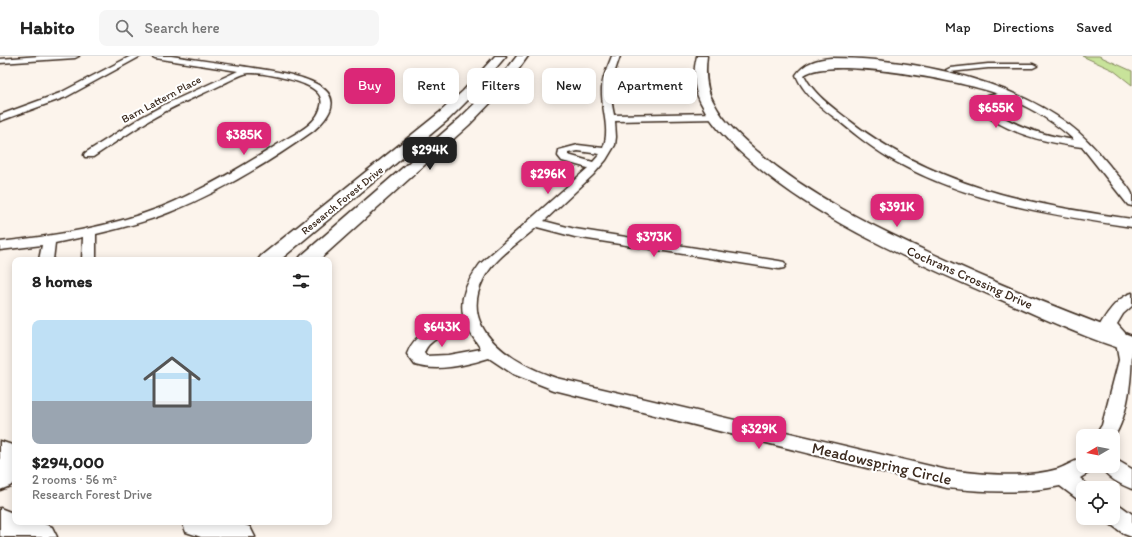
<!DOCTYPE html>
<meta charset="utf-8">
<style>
body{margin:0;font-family:Itim,sans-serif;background:#f6f6f6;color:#222;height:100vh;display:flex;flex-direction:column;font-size:15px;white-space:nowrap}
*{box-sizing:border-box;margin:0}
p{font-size:13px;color:#767676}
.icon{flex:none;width:22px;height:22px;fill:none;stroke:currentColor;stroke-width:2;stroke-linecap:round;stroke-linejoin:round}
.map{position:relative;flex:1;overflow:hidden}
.side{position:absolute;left:12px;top:201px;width:320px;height:268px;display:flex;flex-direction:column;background:#fff;border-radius:8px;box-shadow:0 2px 10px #0003}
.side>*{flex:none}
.hud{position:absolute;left:344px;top:12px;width:380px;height:36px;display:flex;gap:8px}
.needle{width:26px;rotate:260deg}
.tools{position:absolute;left:1076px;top:373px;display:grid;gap:8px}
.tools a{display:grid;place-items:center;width:44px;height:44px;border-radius:8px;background:#fff;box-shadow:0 2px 10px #0003;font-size:20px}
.price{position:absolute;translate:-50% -34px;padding:0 9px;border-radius:8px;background:#db2777;color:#fff;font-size:13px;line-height:26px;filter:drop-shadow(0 1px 2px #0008)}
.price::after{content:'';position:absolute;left:50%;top:24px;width:12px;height:9px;margin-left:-6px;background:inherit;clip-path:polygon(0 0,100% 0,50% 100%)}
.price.current{background:#222;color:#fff}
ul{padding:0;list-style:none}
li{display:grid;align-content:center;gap:8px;height:212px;padding:0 20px}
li+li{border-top:1px solid #e0e0e0}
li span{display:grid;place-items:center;height:124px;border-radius:8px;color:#555}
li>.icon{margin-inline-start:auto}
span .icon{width:72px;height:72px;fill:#fffc;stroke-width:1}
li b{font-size:17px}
h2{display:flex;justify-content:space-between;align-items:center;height:48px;padding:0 20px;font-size:17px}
.pill{padding:0 14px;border-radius:8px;background:#fff;box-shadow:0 2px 10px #0003;font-size:14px;line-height:36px}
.pill.current{background:#db2777;color:#fff}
header{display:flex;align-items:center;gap:24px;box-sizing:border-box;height:56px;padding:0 20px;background:#fff;border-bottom:1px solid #e0e0e0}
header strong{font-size:19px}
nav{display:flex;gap:22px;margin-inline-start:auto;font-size:14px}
.search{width:280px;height:36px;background:#f6f6f6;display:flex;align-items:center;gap:10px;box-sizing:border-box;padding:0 14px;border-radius:8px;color:#767676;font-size:15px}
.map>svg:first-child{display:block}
</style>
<header>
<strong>Habito</strong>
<div class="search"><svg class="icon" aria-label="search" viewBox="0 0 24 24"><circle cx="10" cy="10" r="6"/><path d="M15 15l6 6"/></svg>Search here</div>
<nav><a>Map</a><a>Directions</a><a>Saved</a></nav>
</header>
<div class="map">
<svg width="1132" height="481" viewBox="0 0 1132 481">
<rect width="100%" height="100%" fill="#fcf4ec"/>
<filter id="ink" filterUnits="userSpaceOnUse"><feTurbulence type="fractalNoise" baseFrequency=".025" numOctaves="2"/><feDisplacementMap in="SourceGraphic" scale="8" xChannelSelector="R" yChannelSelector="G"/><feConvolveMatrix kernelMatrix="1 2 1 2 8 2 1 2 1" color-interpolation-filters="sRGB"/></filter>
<g filter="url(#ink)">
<!-- green -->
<polygon fill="#c8e39a" stroke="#82865c" points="1082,0 1099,0 1132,15 1132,29 1113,14"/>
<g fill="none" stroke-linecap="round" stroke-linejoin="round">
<!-- street casing -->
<g stroke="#3b2a1e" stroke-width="3">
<g id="street">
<polygon points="40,0 79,0 75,2 0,7 0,3"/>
<polygon points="131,0 141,0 66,41 0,65 0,59 60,37"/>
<path d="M151,0H171C194,3 217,7 241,10C271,15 373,24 313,75C271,105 218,137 170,156C146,166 121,172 96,178V204H82L83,181L55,187L53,204H39L42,189L0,194V186C55,180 110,171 162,151C203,134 242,111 280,87C294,78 317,69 321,50C324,39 314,32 304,28C293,23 261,16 249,17C242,17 228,26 221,29C196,41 171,51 148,65C129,77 111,89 93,101H85L84,99L85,97L142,61L166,48L238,15L155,2Z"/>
<path d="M612,0H620C611,27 608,30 614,59L716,57L721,60L716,63L615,65L616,81L615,89L606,104L593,119L544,165L575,173L779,205L784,206L786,209L784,212L779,213L575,181L537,171C519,187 494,202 483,224C457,276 517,309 556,322L947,414C982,418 1023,423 1058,413C1066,410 1074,405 1083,402V410H1093L1090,416L1080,422L1091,432H1083V445L1076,442L1060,430C1022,438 985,436 947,432L554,334L513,318L489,302C466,309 439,316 415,309L407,298C417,272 440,269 464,263C458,241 468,225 480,208L588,112L562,105L558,100L559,94L578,89L603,92C611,73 601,53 602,33C602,21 608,11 612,0ZM578,95L600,98L593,106L568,99V97ZM467,272L481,293L448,299L426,300L424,297C430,280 452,277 467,272Z"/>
<path d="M831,2C907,2 1006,22 1068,68C1084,80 1097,94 1109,109C1115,117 1128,129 1132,138C1132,141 1132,146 1132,150L1128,149L1082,91C1050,87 1021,81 993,64C986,60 978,55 973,49L977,42L998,38C963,25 830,0 804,19C813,38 831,50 846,62C933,130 1026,148 1132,163V171C1052,159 968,146 896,106C875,94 857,80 839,65C822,52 804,39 796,19C804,7 817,3 831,2ZM1007,42C1031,52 1055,66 1074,84C1040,79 1010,69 983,48L984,46Z"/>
<polygon points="988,8 1033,8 1037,10 1033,12 988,12 950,16 946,14 950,12"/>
<path d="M1132,237V250L1123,258L1117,268L1132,285C1132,316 1130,357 1113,383V380H1095L1102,369L1119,304L1116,287L1100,269C1107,257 1118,241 1132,237Z"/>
<path d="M1113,402L1132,413V433C1121,429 1106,421 1101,410H1113Z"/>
<polygon points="1113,448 1121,450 1132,458 1132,481 1124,478 1105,464 1105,462 1113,462"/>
</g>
</g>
<!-- secondary casing -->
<g stroke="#3b2a1e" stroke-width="3">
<g id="secondary">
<polygon points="495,0 506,0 471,41 449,63 280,204 258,204 261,200 439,57 463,35"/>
<polygon points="517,0 528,0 505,32 469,69 319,204 298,204 301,200 459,63 497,26"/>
<path d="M697,0H707C705,16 705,32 714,47C724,67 742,82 758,96C810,140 872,170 933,198C998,228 1064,255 1132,280V296C1086,283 1041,261 997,242C911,204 819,166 747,102C729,86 712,69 701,47C693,32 693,16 697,0Z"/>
<polygon points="0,385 15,390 15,426 10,430 0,434"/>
<polygon points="0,452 15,458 15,466 39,466 52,471 57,481 3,481 0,480"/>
<polygon points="182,466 237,466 250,471 255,481 201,481 186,476"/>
</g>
</g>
<!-- street -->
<use href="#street" fill="#fff" fill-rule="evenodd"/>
<!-- secondary -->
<use href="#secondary" fill="#fff" fill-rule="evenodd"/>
</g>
</g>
<g text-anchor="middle" stroke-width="4" stroke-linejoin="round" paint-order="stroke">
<!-- far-street labels -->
<g font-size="11" fill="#3b2a1e" stroke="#fff">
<text transform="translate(161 43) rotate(-28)" y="4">Barn Lattern Place</text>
<text transform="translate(342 144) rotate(-39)" y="4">Research Forest Drive</text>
</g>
<!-- street labels -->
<g font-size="13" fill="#3b2a1e" stroke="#fff">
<text transform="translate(970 221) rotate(24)" y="5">Cochrans Crossing Drive</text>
</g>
<!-- near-street labels -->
<g font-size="16" fill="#3b2a1e" stroke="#fff">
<text transform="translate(882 407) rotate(13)" y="6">Meadowspring Circle</text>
</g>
</g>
</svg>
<div class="tools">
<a><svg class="needle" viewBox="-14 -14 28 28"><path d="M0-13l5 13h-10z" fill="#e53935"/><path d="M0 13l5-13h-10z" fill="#767676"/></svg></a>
<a><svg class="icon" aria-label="locate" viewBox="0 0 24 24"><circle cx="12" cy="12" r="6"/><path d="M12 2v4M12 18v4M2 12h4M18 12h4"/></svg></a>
</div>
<b class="price" style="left:996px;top:73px">$655K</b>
<b class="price" style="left:244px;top:100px">$385K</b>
<b class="price current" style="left:430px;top:115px">$294K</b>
<b class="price" style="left:548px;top:139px">$296K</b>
<b class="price" style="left:897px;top:172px">$391K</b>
<b class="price" style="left:654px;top:202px">$373K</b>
<b class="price" style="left:442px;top:292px">$643K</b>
<b class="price" style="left:759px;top:394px">$329K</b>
<div class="hud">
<a class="pill current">Buy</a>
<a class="pill">Rent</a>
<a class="pill">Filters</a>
<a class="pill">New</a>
<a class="pill">Apartment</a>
</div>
<section class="side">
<h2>8 homes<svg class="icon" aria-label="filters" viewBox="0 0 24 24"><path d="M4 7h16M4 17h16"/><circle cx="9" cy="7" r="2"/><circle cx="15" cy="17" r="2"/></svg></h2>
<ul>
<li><span style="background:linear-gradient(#bfe0f5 65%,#9aa5b1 0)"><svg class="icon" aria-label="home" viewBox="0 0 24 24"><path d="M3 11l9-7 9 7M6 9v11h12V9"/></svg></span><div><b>$294,000</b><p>2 rooms · 56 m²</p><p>Research Forest Drive</p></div></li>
</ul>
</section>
</div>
